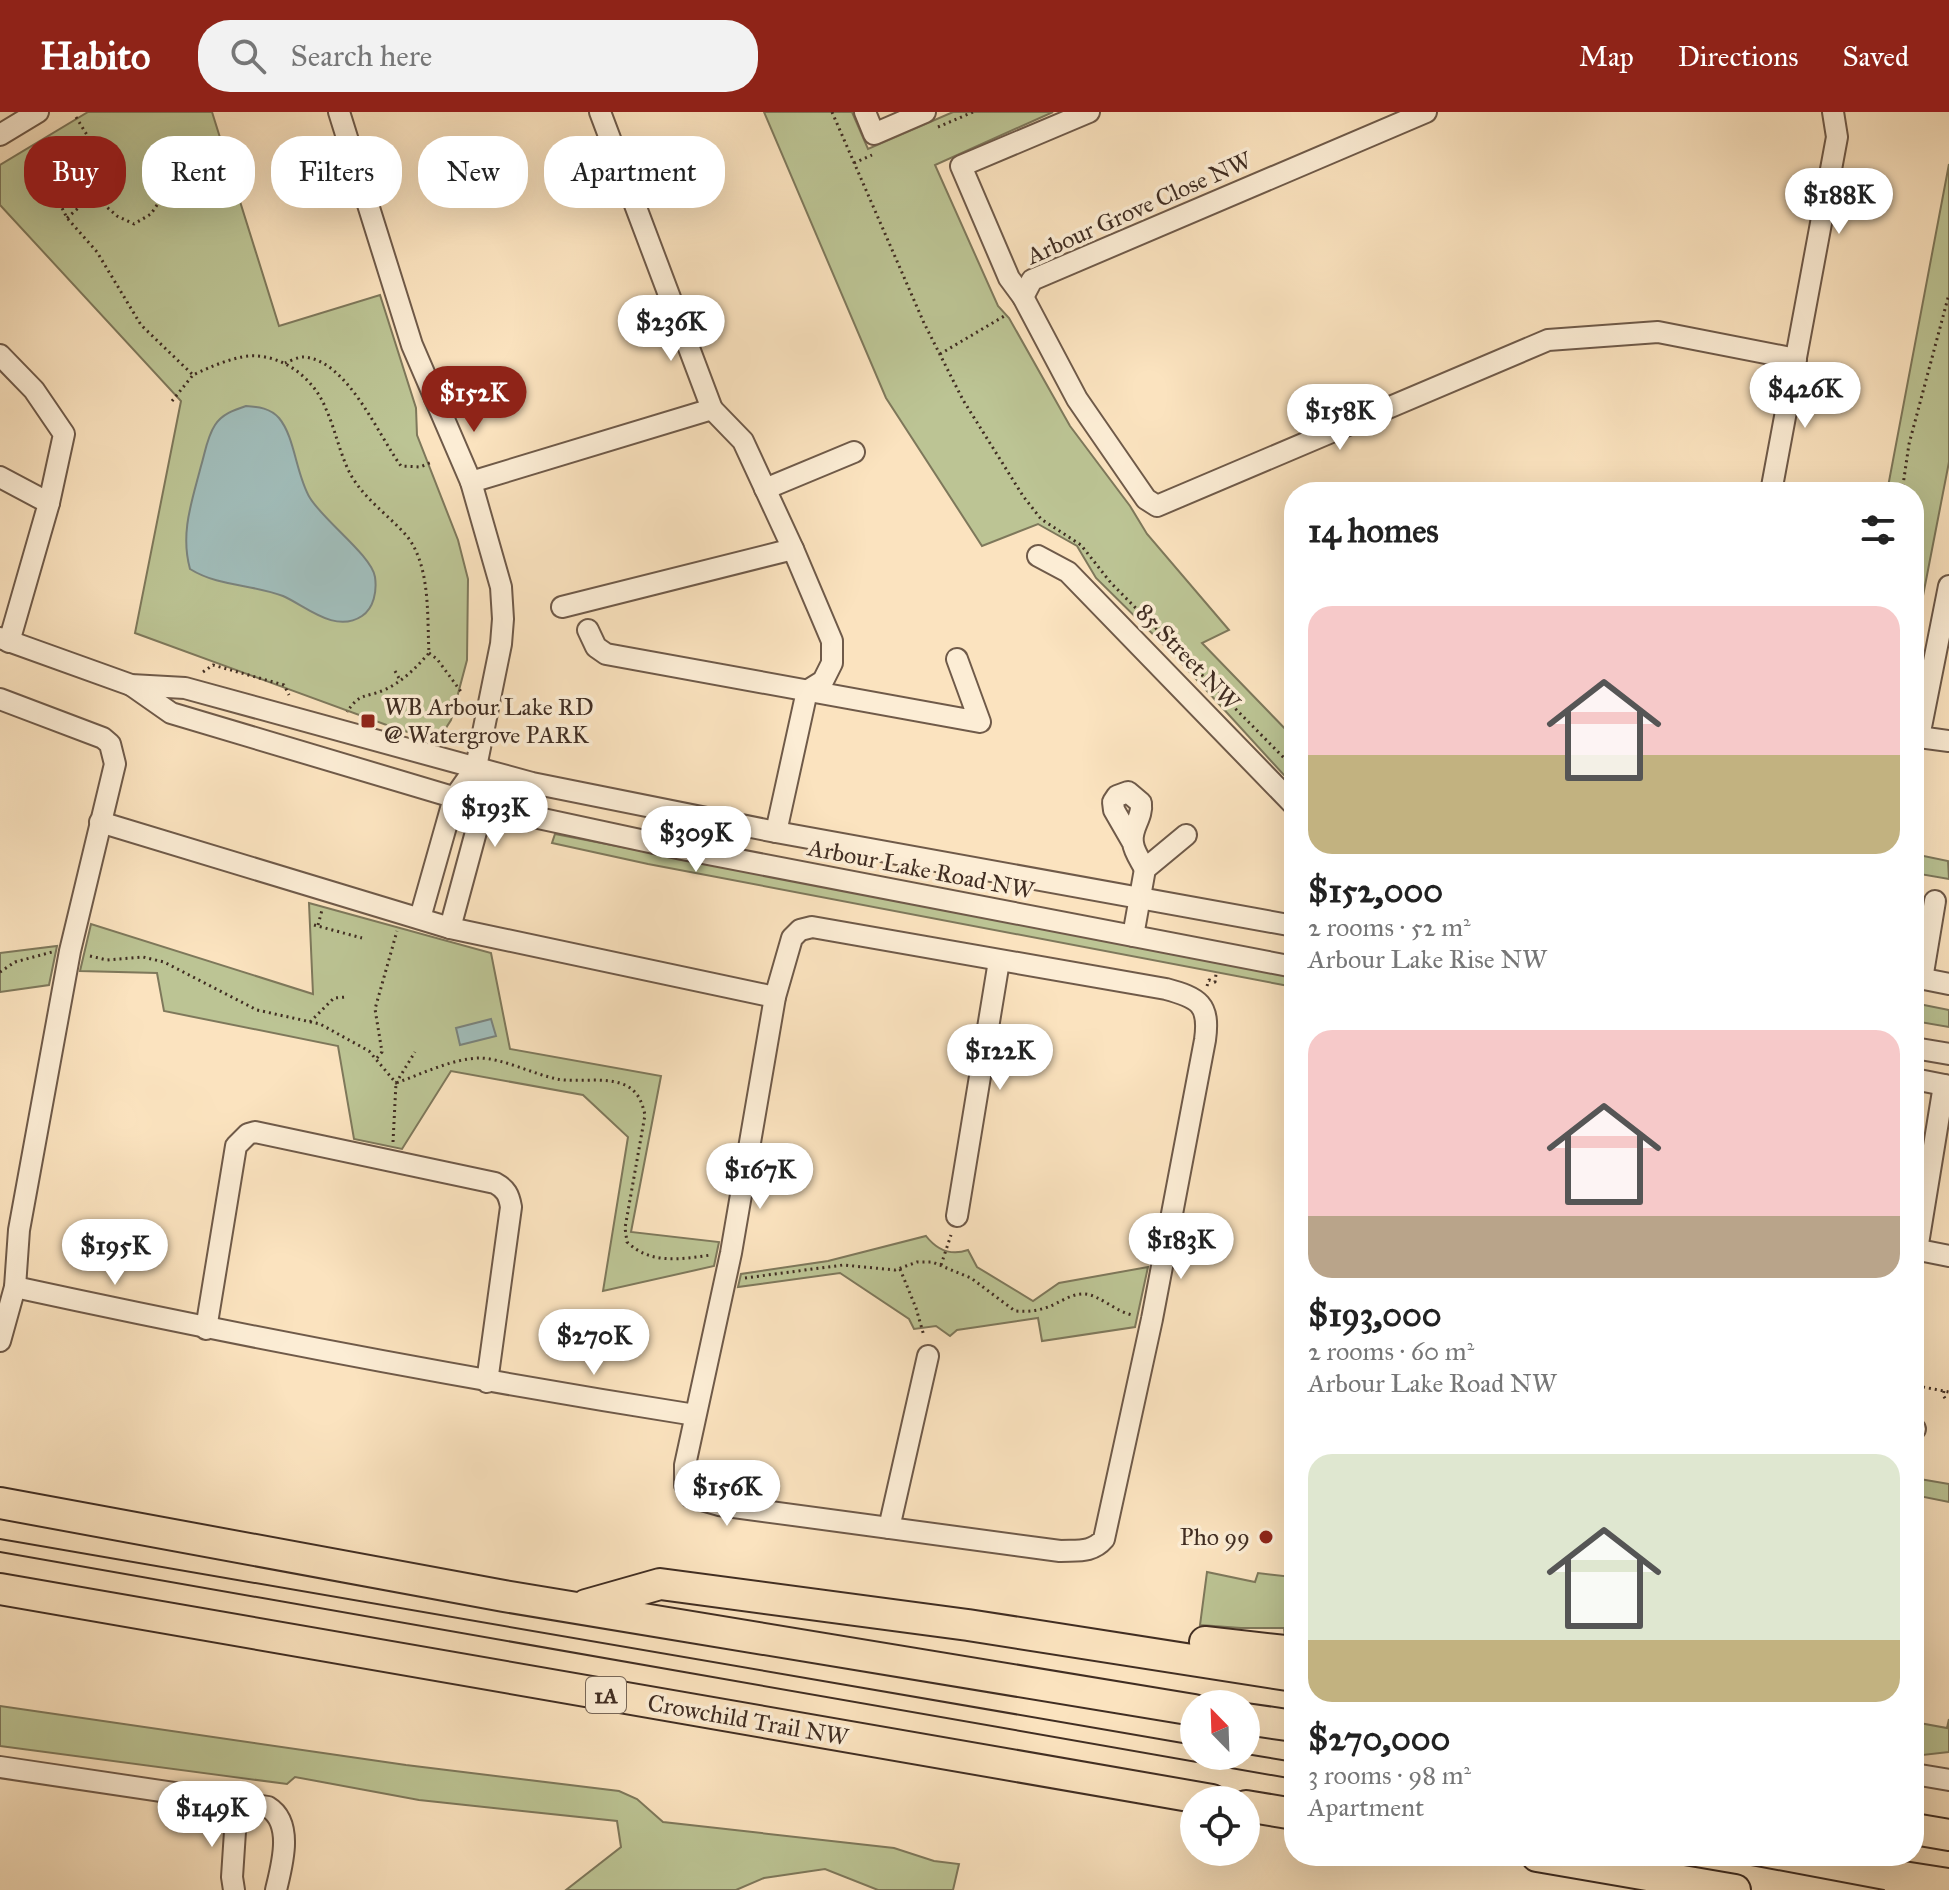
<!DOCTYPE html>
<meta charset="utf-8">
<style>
body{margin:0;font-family:"IM FELL Great Primer",serif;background:#f2f2f2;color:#222;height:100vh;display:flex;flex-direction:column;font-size:30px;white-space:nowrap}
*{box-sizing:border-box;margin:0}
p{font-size:26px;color:#767676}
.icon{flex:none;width:44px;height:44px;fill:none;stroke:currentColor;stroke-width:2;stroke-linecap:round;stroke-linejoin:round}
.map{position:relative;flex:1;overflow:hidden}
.details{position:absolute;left:1284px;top:370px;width:640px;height:1384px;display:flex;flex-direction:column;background:#fff;border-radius:32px;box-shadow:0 8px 32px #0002}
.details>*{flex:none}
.guide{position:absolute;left:24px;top:24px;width:760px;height:72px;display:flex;gap:16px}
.needle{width:52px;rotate:337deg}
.tools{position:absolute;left:1180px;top:1578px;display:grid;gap:16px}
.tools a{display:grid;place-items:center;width:80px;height:80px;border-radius:50%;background:#fff;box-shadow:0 8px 32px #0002;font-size:40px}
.price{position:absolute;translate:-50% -68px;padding:0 18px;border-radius:28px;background:#fff;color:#222;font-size:26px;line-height:52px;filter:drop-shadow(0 2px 4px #0008)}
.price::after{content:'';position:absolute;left:50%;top:48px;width:24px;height:18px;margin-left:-12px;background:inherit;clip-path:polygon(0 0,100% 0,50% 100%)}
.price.current{background:#8f2418;color:#fff}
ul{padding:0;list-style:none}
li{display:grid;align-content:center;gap:16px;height:424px;padding:0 24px}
li span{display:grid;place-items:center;height:248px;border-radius:24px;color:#555}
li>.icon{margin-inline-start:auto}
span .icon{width:144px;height:144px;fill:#fffc;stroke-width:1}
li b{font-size:34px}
h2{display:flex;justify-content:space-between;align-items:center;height:96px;padding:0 24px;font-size:34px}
.tag{padding:0 28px;border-radius:32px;background:#fff;box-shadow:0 8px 32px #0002;font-size:28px;line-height:72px}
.tag.current{background:#8f2418;color:#fff}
header{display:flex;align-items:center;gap:48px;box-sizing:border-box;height:112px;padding:0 40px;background:#8f2418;color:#fff}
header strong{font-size:38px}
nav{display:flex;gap:44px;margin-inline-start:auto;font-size:28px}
.search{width:560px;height:72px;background:#f2f2f2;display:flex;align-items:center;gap:20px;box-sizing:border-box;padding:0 28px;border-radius:32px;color:#767676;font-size:30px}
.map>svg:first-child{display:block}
</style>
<header>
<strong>Habito</strong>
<div class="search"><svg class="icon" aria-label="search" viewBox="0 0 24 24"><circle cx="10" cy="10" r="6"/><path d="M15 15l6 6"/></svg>Search here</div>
<nav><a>Map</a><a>Directions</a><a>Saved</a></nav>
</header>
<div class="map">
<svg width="1949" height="1778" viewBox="0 0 1949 1778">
<rect width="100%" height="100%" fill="#fbe3bf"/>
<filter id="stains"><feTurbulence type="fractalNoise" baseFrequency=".0025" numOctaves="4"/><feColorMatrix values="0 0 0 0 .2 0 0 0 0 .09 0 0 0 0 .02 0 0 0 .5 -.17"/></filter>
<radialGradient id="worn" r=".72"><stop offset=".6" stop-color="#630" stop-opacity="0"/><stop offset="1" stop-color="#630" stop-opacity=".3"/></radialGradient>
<!-- green -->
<g fill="#bcc494" stroke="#7e785b" stroke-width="2">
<polygon points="88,0 212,0 279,214 380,183 416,296 417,323 458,428 468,467 467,548 451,608 444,619 435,625 403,619 135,521 181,289 0,93 0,53"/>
<polygon points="764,0 852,0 868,37 953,0 1053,0 935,53 998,194 1009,206 1070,314 1130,394 1147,422 1229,518 1202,531 1294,626 1294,674 1176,545 1096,466 1077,434 1038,412 982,434 886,286"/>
<polygon points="1949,52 1949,350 1914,530 1914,380 1887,380"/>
<polygon points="555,722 1294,865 1294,875 648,752 552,731"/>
<polygon points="1914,742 1948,749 1949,767 1914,761"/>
<polygon points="309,791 491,841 510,937 661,964 631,1120 719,1130 714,1154 603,1179 628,1025 583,983 451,959 402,1037 354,1027 338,934 164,899 157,861 80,859 91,812 313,882"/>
<polygon points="57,834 49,873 0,880 0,841"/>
<polygon points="1914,891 1949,898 1949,915 1914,909"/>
<path d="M926,1124C937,1138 951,1144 968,1138L977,1155L1033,1189L1059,1171L1148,1155L1135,1215L1042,1229L1038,1206L957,1218L950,1224L936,1214L914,1217L909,1207L840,1161L738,1175L741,1162L828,1149Z"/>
<polygon points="1914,1366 1949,1372 1949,1390 1914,1383"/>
<polygon points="1294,1458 1294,1527 1285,1526 1284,1516 1241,1516 1200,1513 1207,1460 1255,1470 1258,1461 1292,1465"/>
<polygon points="0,1594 406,1653 619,1679 637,1687 663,1710 894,1736 934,1749 959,1752 953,1778 878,1778 825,1757 764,1766 736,1778 566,1778 621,1735 617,1709 419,1688 295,1665 287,1672 0,1634"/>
<polygon points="1949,1607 1949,1640 1914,1644 1914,1610 1947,1616"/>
</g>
<!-- water -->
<g fill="#a1bdba" stroke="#7a837d" stroke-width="2">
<path d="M246,294C259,295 270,296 279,306C295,325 296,363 310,386C324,409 372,444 375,465C377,479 374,496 362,504C335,522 306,494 283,484C252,472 219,475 190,457C180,421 192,389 201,354C205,341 207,325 215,313C222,302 234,298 246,294Z"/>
<polygon points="491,907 496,924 460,933 456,916"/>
</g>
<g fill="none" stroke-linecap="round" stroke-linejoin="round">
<!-- minor casing -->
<g stroke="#6f5a49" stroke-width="24">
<g id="minor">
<polyline points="339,0 412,233 471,370 501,475 503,507 501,532 476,655 483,694 450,816"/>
<polyline points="865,0 874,22 925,0"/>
<polyline points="1089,0 961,54 1009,166 1023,185 1077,287 1146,387 1157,394 1548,228 1658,220 1796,247"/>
<polyline points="0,23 38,0"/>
<polyline points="1023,185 1032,168 1426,0"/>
<polyline points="0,243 34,278 64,322 49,391"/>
<polyline points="712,297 743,329 793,437 832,529 832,551 823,569 807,579 776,720"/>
<polyline points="0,365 49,391 9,530"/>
<polyline points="471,370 712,297 600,0"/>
<polyline points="765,377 854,340"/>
<polyline points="1771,380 1837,25 1833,0"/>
<polyline points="1038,444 1068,460 1294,693"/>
<polyline points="1949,474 1919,625 1949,629"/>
<polyline points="562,495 793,437"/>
<polyline points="588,518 596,535 606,542 980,610 957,547"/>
<polyline points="0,526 131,573 185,576 532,671 776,720 1294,814"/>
<polyline points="131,573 171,601 483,694 682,737 1294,855"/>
<polyline points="0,587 103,626 110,632 115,652 70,839 19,1118 15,1175 0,1229"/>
<polyline points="100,710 450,816 775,885"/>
<path d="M1133,731L1114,698L1113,690L1117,684L1128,680L1141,691C1143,706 1130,717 1133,731C1134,740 1141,749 1145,757"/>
<polyline points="420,806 454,686 476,655"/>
<path d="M812,815L1166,877C1199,886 1210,892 1205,928L1152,1207L1104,1427C1092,1441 1078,1438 1060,1439L719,1393L691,1385L685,1373V1353L731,1141L775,885L792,826L800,818Z"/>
<polyline points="1133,824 1145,757 1186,723"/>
<polyline points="1914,865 1949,872"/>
<polyline points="1922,867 1935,789"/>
<polyline points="1914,936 1949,942"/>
<polyline points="1914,967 1949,974"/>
<polyline points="957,1104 999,849"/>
<polyline points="1914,1137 1949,1144"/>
<polyline points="1917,1138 1944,973"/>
<path d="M15,1175C241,1224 467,1267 695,1303"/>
<path d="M206,1217L236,1034L248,1022L255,1020L495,1071C506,1077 509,1083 511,1095L487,1270"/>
<polyline points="1914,1316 1915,1317"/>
<polyline points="889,1416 928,1244"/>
<path d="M0,1655L268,1695C294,1711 282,1753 276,1778"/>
<polyline points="1914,1662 1949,1668"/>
<polyline points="234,1778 232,1765 237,1689"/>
</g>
</g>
<!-- highway casing -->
<g stroke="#402d22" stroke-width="34">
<g id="highway">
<polyline points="0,1391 504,1484 1194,1598"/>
<polyline points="0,1477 1212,1688"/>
<polyline points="586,1493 660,1472 968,1513 1294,1564"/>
<polyline points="1205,1530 1294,1540"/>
<polyline points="1246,1607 1294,1614"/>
<polyline points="1246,1694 1294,1702"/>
<polyline points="1914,1717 1949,1723"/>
<polyline points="1537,1744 1735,1778"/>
</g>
</g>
<!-- path -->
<g stroke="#402d22" stroke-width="3" stroke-dasharray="2 4" stroke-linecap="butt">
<polyline points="832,0 924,211 963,288 1023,384 1041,407 1081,433 1111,471 1294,656"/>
<path d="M76,5L87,23L82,35L70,53L58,88L67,106L97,140L141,213L193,263C210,255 239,242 257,244C288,246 315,269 326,297C336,319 340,344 352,365C366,388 388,403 406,423C431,453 427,505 429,541C416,556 402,570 384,578C366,586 360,580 347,600"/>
<polyline points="938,15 973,0"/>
<polyline points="854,51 872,43"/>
<polyline points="93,83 122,46"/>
<polyline points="67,106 93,83 117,104 134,112 151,102 163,84"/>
<polyline points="940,242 1006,203"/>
<path d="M285,251C290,249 298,245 303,245C347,247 378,323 401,354L420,355L432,350"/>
<polyline points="172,289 193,263"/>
<polyline points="1902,380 1909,332 1949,182"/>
<polyline points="429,541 437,547 462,581"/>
<polyline points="395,559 400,568"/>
<polyline points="203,560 213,553 284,573 289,583"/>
<polyline points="314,813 362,826"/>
<polyline points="318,813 322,798"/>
<polyline points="90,844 107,848 143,845 164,850 257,898 320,912 369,939 396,971 415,940"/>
<polyline points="0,860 15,850 52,840"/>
<polyline points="1207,874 1209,868 1215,870 1216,862"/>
<polyline points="310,910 334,886 346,885"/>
<polyline points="377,946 382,940 375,897 397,819"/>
<path d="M393,1030L396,971C422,962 451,947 479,946C502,946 533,962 557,967C578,971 605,964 625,973C638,979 642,990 645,1003L625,1116L627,1130C651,1153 681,1147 711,1143"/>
<polyline points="941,1153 951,1123"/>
<polyline points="900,1157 916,1196 924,1224"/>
<path d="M745,1166L843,1153L895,1158L917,1150H932L971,1166L1015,1199C1027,1200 1037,1199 1048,1195C1059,1191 1072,1181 1085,1182C1099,1183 1115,1199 1132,1203"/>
<polyline points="1923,1275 1949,1280"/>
<polyline points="1944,1279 1943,1283 1946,1288"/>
</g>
<!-- minor -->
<use href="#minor" stroke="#fcedd5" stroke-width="20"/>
<!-- highway -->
<use href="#highway" stroke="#fbe3bf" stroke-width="30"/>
<!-- tram -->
<g stroke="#402d22" stroke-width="2">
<polyline points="0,1427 1194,1633"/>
<polyline points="0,1440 1294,1667"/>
<polyline points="1246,1642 1294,1650"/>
<polyline points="1703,1744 1884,1778"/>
<polyline points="1872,1744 1949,1756"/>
</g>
</g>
<!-- markers -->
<g fill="#8f2418" stroke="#fcedd5" stroke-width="3">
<rect x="360" y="601" width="16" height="16" rx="4"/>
<circle cx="1266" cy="1425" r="8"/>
</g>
<g text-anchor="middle" stroke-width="7" stroke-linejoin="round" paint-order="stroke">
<!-- shield labels -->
<rect fill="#fcedd5" stroke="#786758" stroke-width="2" x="586" y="1565" width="40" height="36" rx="6"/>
<g font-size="22" font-weight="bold" fill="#402d22">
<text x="606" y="1591">1A</text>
</g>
<!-- street labels -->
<g font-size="24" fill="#402d22" stroke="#fcedd5">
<text transform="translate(1139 96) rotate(-24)" y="8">Arbour Grove Close NW</text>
<text transform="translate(1188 545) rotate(46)" y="8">85 Street NW</text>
<text transform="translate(921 757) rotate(11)" y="8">Arbour Lake Road NW</text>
<text transform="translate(748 1608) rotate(10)" y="8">Crowchild Trail NW</text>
</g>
<!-- poi labels -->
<g font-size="24" fill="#402d22" stroke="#fcedd5" text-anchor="start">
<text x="384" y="603">WB Arbour Lake RD<tspan x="384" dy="28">@ Watergrove PARK</tspan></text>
<text x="1250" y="1433" text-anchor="end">Pho 99</text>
</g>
</g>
<rect width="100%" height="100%" filter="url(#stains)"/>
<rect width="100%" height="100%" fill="url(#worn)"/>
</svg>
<div class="tools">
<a><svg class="needle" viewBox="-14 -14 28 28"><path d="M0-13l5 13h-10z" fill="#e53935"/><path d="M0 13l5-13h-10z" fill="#767676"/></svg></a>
<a><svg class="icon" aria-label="locate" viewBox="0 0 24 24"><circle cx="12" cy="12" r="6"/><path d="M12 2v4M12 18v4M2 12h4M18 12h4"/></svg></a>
</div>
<b class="price" style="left:1839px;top:124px">$188K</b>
<b class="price" style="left:671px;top:251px">$236K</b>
<b class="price" style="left:1805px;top:318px">$426K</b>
<b class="price current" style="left:474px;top:322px">$152K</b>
<b class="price" style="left:1340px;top:340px">$158K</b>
<b class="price" style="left:495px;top:737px">$193K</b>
<b class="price" style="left:696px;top:762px">$309K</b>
<b class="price" style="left:1000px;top:980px">$122K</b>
<b class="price" style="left:760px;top:1099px">$167K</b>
<b class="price" style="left:1181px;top:1169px">$183K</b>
<b class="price" style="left:115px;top:1175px">$195K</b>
<b class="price" style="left:594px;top:1265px">$270K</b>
<b class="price" style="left:727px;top:1416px">$156K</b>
<b class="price" style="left:212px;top:1737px">$149K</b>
<div class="guide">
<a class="tag current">Buy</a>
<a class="tag">Rent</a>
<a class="tag">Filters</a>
<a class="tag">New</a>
<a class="tag">Apartment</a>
</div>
<section class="details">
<h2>14 homes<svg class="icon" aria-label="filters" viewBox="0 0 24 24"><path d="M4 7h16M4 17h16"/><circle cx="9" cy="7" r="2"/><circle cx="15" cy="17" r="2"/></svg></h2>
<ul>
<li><span style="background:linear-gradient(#f6c9c9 60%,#c2b280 0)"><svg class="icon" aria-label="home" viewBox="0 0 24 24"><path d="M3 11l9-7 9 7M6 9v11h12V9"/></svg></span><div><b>$152,000</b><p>2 rooms · 52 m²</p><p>Arbour Lake Rise NW</p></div></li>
<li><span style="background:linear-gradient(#f6c9c9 75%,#b9a48a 0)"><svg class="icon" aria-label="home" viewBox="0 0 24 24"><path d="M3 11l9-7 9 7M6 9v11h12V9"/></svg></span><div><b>$193,000</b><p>2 rooms · 60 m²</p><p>Arbour Lake Road NW</p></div></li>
<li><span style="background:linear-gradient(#dfe7d0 75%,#c2b280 0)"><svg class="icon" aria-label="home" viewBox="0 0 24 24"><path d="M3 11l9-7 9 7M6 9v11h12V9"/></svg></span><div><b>$270,000</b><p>3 rooms · 98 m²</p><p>Apartment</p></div></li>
</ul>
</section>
</div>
